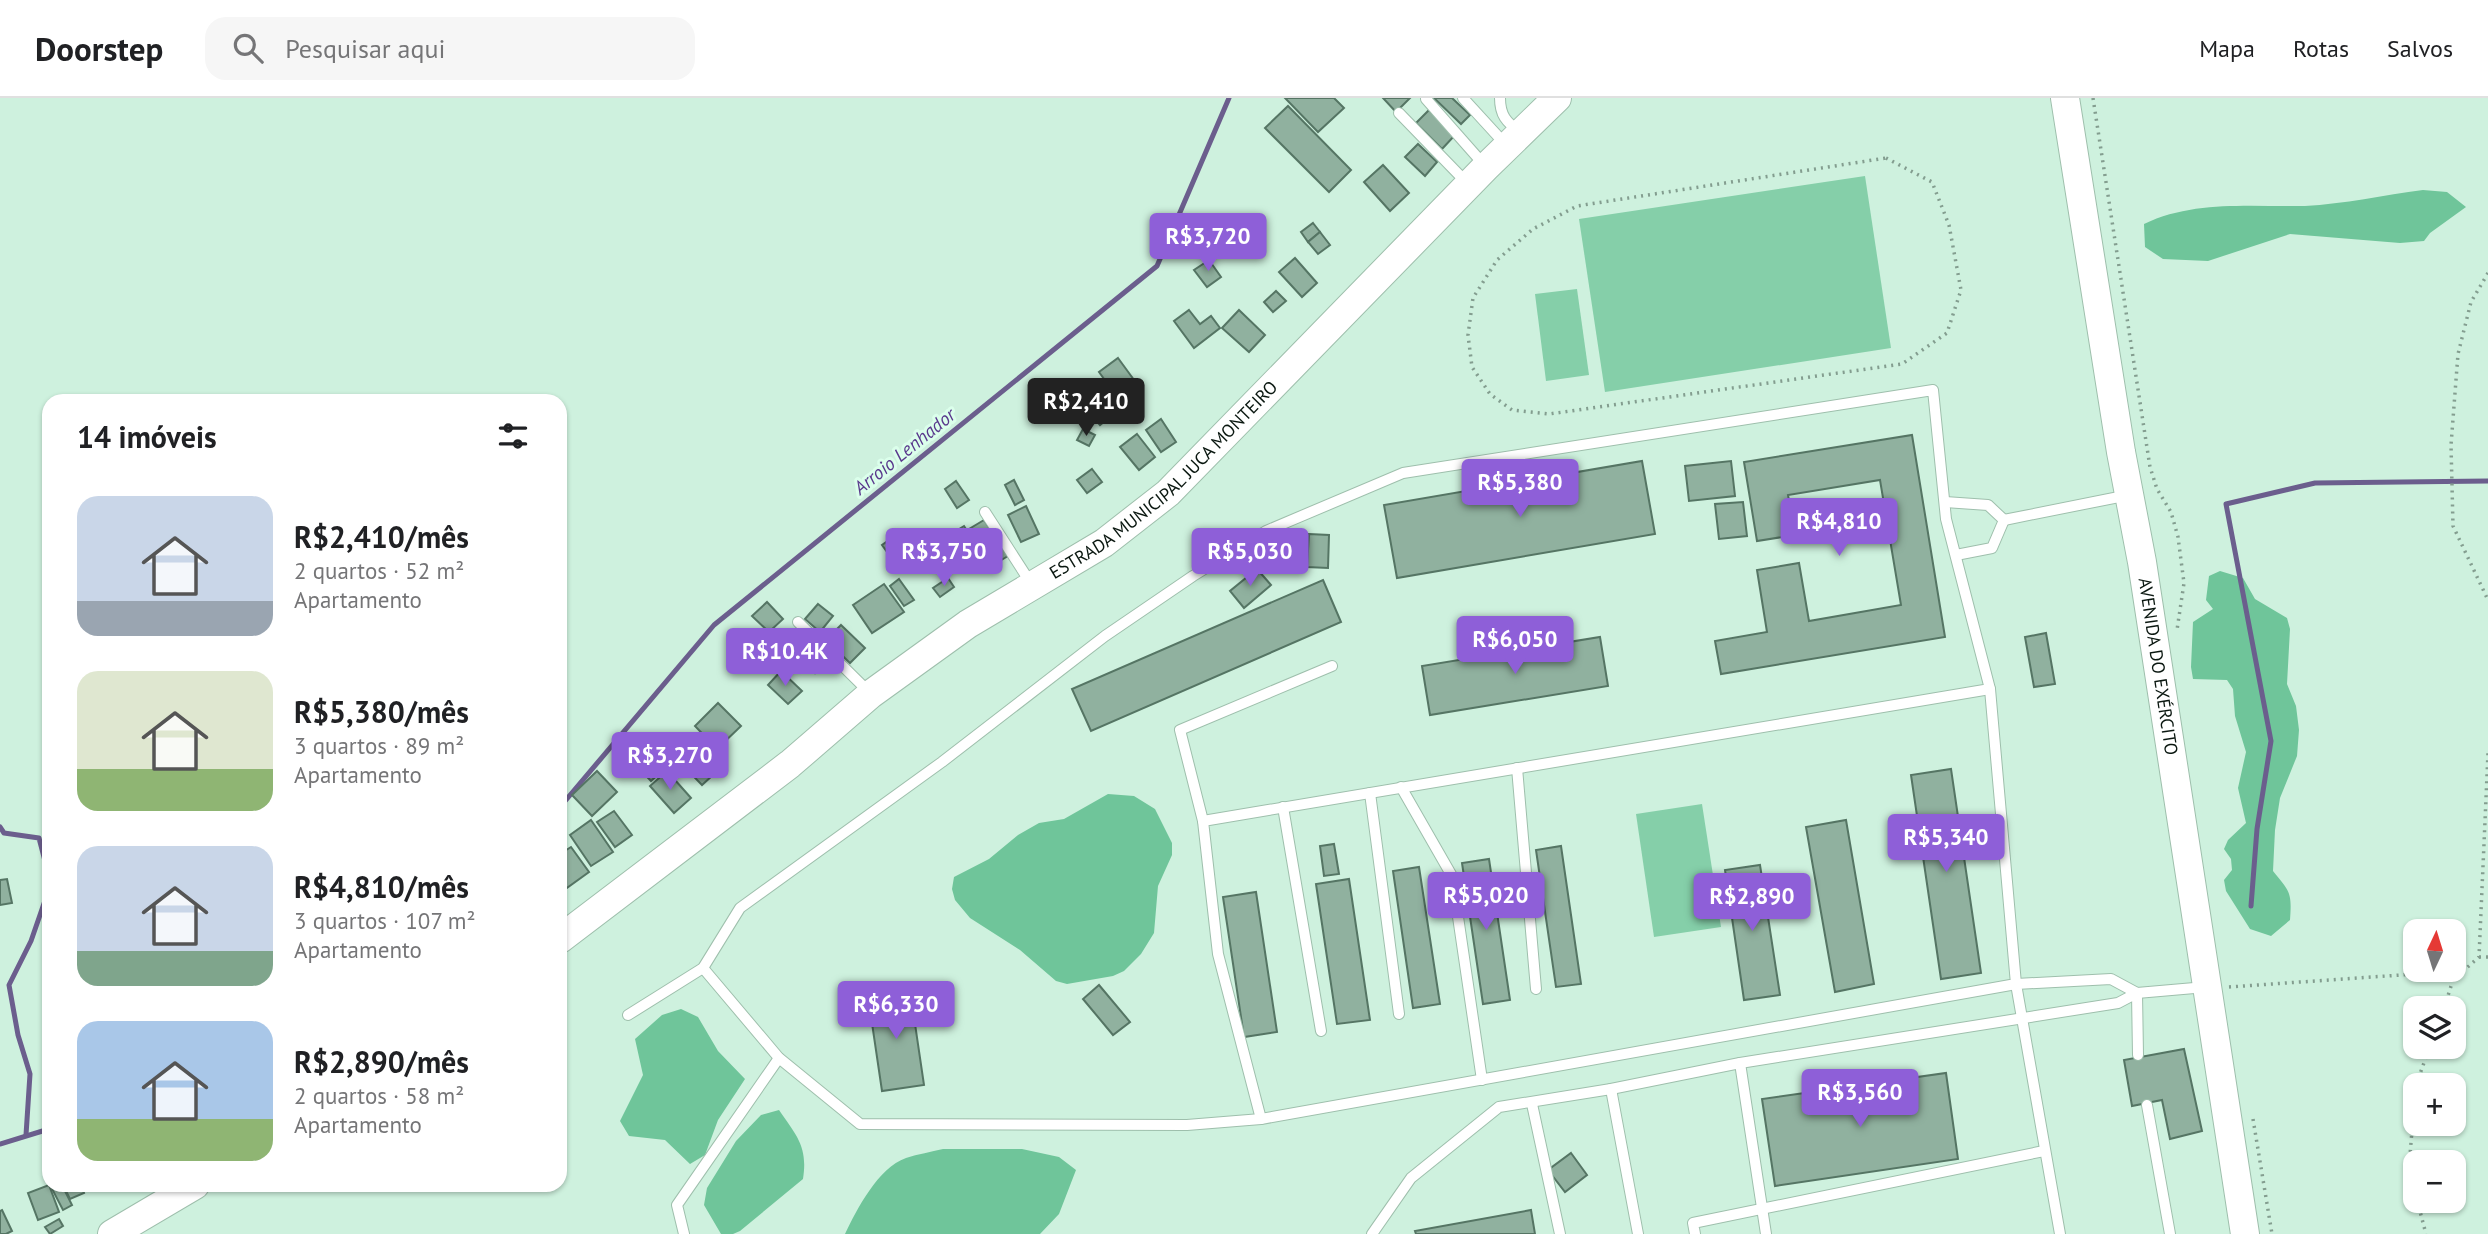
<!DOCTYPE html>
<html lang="pt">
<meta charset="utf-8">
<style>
body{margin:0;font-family:"PT Sans",sans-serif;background:#f6f6f6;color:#202124;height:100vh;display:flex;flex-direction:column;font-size:26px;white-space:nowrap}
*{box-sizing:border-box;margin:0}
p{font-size:23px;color:#757577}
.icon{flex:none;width:38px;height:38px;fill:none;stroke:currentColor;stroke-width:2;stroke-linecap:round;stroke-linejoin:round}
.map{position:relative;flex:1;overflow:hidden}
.sheet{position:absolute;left:42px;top:296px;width:525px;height:798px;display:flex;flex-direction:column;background:#fff;border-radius:21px;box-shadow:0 2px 5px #0004}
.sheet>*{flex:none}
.needle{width:46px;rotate:4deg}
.controls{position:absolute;left:2403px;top:821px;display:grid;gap:14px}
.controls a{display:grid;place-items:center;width:63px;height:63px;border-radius:14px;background:#fff;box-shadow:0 2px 5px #0004;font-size:35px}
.price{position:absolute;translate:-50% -60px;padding:0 16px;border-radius:7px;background:#8e5fd8;color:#fff;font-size:23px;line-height:46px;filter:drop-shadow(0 2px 4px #0008)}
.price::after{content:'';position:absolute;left:50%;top:42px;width:21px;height:16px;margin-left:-10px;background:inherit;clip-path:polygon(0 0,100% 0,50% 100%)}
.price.active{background:#222;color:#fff}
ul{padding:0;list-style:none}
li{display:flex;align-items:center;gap:21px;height:175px;padding:0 35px}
li span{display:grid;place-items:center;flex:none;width:196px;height:140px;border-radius:21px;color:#555}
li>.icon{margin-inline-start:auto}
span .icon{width:84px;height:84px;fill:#fffc;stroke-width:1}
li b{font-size:30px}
h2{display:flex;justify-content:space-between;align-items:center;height:84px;padding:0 35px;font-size:30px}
header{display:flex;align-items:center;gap:42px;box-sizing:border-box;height:98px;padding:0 35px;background:#fff;border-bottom:2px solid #e0e0e0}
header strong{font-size:33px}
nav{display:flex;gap:38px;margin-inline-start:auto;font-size:24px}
.search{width:490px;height:63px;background:#f6f6f6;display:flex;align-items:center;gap:18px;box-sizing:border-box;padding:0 24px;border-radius:21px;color:#757577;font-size:26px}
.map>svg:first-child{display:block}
</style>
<header>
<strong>Doorstep</strong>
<div class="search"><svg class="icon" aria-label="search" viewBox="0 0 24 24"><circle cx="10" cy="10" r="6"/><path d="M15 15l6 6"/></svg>Pesquisar aqui</div>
<nav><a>Mapa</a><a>Rotas</a><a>Salvos</a></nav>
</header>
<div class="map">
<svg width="2488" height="1136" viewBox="0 0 2488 1136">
<rect width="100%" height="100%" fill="#cef1de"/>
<!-- green -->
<g fill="#85cfa9">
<polygon points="1865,78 1891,250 1605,294 1579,121"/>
<polygon points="1577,191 1589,277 1546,283 1535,196"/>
<polygon points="1702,706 1721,829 1654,839 1636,716"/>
</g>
<!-- forest -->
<g fill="#6fc59a">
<path d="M2423,92L2447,94L2466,109L2430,135L2424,143L2400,145L2290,136L2208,163L2163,161L2145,149L2144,126C2194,102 2251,109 2305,108C2344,106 2384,97 2423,92Z"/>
<path d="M2220,473L2243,480L2255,501L2287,520L2290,531L2287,586L2296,608L2299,632L2297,658L2280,700L2275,732L2273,773C2290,794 2292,794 2290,822L2271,838L2250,831L2226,793L2224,782L2232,772L2231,761L2224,751L2228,742L2246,725L2238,690L2246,654L2235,618L2233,591L2227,582L2193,581L2191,569L2193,524L2213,511L2206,502L2209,478Z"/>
<polygon points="1108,696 1134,698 1155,711 1172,745 1172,757 1158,788 1154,835 1141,856 1124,873 1113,878 1067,886 1056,883 1020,852 970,820 955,802 952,791 954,779 989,761 1018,737 1039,725 1064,721"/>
<polygon points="681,911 698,919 718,953 745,981 718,1022 705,1057 690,1066 665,1042 629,1038 620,1023 643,977 635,941 662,917"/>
<path d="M779,1012C797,1038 808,1049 803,1081L740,1133L733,1136H721L704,1107L707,1090L736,1043L761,1017Z"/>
<path d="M943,1051H1022L1059,1059L1076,1072L1059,1116L1040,1136H845C857,1111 878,1070 906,1060C918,1056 931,1054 943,1051Z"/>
</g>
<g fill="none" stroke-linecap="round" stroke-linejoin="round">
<!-- stream -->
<g stroke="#6b5e8d" stroke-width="5">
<polyline points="560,709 714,527 1157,168 1229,0"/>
<polyline points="0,729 4,735 39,740 49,778"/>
<polyline points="2251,808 2257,731 2271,643 2226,406 2315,385 2488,383"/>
<polyline points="26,1037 30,976 18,937 9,887 31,843 49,791"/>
<polyline points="0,1046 49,1031"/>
</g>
</g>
<!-- building -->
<g fill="#90b19f" stroke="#557564" stroke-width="2">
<polygon points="1285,0 1334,0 1344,10 1318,34"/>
<polygon points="1383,0 1410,0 1396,14"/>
<polygon points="1434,0 1452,0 1470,17 1461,26"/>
<polygon points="1288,8 1351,72 1329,94 1265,30"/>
<polygon points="1429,12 1455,37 1442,51 1416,25"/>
<polygon points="1418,46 1437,64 1425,78 1405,59"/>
<polygon points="1383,67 1409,95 1390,113 1364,84"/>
<polygon points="1313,125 1320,134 1308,144 1301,134"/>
<polygon points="1320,134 1330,147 1318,156 1308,144"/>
<polygon points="1295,160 1317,185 1302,199 1279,174"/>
<polygon points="1209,162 1221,179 1207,189 1194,172"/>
<polygon points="1276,193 1286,203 1273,214 1264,204"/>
<polygon points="1189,212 1200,226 1211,218 1220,230 1194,250 1174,223"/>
<polygon points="1239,212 1265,237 1249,254 1222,230"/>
<polygon points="1118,260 1137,286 1118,300 1099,274"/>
<polygon points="1100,304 1111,318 1100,327 1088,313"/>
<polygon points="1161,321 1176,344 1161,354 1146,332"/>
<polygon points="1083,331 1095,337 1089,348 1077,342"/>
<polygon points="1137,336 1155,359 1139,372 1120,349"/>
<polygon points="1912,337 1945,539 1721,576 1715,543 1767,534 1757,472 1799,465 1809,523 1901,507 1880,382 1788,397 1795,437 1757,443 1744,364"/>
<polygon points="1642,363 1655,436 1397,480 1384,407"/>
<polygon points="1731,363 1735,398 1689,403 1685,368"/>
<polygon points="1092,371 1102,384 1087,395 1077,382"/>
<polygon points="1014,382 1024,402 1015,407 1005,387"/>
<polygon points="956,383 969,402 957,410 945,391"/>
<polygon points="1743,404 1747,438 1719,441 1715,406"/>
<polygon points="1026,408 1039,436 1021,444 1008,417"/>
<polygon points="984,422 1008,458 993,467 969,431"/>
<polygon points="964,428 979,452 953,468 938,444"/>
<polygon points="1309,436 1329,437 1328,470 1307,469"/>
<polygon points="892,440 900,451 890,458 882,447"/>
<polygon points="1257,471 1271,487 1244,510 1230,493"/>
<polygon points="948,480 954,489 940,499 933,490"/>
<polygon points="899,481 914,502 904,508 890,488"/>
<polygon points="1323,482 1341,524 1091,633 1072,591"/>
<polygon points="884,486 904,514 872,535 853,507"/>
<polygon points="767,504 783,521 769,534 752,518"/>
<polygon points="818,506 833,518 820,534 805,521"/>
<polygon points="841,527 865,550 850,565 826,542"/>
<polygon points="802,534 829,561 815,575 787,549"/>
<polygon points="2046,535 2055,586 2034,589 2025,539"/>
<polygon points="751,537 764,549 754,560 741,548"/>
<polygon points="1600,539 1608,588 1430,617 1422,568"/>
<polygon points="741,548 754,560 742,573 729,560"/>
<polygon points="781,573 802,593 788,606 768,587"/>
<polygon points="718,605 741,628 717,651 695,628"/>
<polygon points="647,638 672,664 651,683 626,656"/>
<polygon points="700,639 725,666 702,687 677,661"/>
<polygon points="1951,671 1981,875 1941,881 1911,677"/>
<polygon points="597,673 617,694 592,718 572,697"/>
<polygon points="667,673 691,700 674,715 650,688"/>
<polygon points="614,713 632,737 615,749 597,724"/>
<polygon points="591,722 613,754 591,768 570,737"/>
<polygon points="1846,722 1874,886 1835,894 1806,729"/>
<polygon points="1334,746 1339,776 1324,778 1320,748"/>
<polygon points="1561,748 1581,886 1556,889 1536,752"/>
<polygon points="571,749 589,774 564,792 560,786 560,756"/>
<polygon points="1489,761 1510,902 1483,906 1462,765"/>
<polygon points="1760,767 1780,897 1744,902 1725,772"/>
<polygon points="1419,769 1440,906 1413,910 1393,773"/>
<polygon points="7,781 12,805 0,807 0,782"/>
<polygon points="1349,781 1370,922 1337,926 1316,786"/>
<polygon points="1256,794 1277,934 1244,939 1223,799"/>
<polygon points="1099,887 1130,924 1113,937 1083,901"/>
<polygon points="910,892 924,987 882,993 868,898"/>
<polygon points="2184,951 2202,1033 2170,1041 2162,1002 2132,1008 2124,962"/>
<polygon points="1946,975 1958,1061 1775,1088 1762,1001"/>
<polygon points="1571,1055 1587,1077 1565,1094 1548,1072"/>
<polygon points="49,1087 59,1114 38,1122 28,1095"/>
<polygon points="50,1087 62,1087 72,1107 63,1112"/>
<polygon points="63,1087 81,1087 84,1095 70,1101"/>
<polygon points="2,1112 12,1133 6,1136 0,1136 0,1113"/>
<polygon points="1531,1112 1535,1136 1416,1136 1415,1133"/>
<polygon points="59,1121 63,1128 50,1136 45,1129"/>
</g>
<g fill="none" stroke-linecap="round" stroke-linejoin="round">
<!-- lane casing -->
<g stroke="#9ebfac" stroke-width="12">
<g id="lane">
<polyline points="1463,0 1506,47"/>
<path d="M1500,0C1500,17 1506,24 1520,34"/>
<polyline points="1426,1 1486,69"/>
<polyline points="1399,15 1468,86"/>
<polyline points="1945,404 1988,407 2004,422 2129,397"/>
<polyline points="985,414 1032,487"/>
<polyline points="1956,457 1992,450 2004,422"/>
<polyline points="798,524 871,596"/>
<polyline points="1517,670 1536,891"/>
<polyline points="1401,689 1452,778 1482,982"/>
<polyline points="1370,695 1399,916"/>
<polyline points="1283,709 1321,933"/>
<polyline points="1203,723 1180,632 1332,568"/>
<polyline points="703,870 779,960 860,1026 1187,1027 1261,1021 2016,886 1990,591"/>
<polyline points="2137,895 2138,957"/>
<polyline points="628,917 703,870 740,810 942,664 1105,538 1193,478 1266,433 1403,375 1933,292 1946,421 1990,591 1203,723 1218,856 1261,1021"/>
<polyline points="1740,965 1766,1136"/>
<polyline points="1611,991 1638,1136"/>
<polyline points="1532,1006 1560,1136"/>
<polyline points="2147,1007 2170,1136"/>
<polyline points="684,1136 677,1107 779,960"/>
<polyline points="1372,1136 1411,1080 1499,1009 1611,991 1740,965 2118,905 2137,895 2206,889"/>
<polyline points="1695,1136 1693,1125 2044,1053"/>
<polyline points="2060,1136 2016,886 2111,881 2137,895"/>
</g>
</g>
<!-- secondary casing -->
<g stroke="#9ebfac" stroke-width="30">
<g id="secondary">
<path id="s1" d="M2065,0L2121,354L2142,464L2245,1136"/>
<path id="s2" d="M560,841L790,666L871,596L968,526L1104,445L1168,395L1486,69L1557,0"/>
<polyline points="112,1136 195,1087"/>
</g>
</g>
<!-- path -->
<g stroke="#839d8f" stroke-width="3.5" stroke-dasharray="2 5" stroke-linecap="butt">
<polyline points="2093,0 2150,369 2157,391 2171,414 2178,439 2184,485 2177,532"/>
<polygon points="1886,60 1932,84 1949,127 1961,192 1947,235 1902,266 1549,316 1512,312 1490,296 1472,269 1468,237 1473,200 1497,162 1533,131 1577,108"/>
<polyline points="2488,175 2471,204 2458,256 2451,347 2453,428 2488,502"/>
<polyline points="2479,859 2488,859"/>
<polyline points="2229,889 2415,876 2453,882"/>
<polyline points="2444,910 2453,882 2479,859 2488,655"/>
<polyline points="2416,987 2430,948"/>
<polyline points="2415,996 2409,1069 2415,1094"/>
<polyline points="2253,1021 2272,1136"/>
<polyline points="2417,1102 2426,1136"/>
</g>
<!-- lane -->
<use href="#lane" stroke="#fff" stroke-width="10"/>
<!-- secondary -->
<use href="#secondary" stroke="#fff" stroke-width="28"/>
</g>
<g text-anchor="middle" stroke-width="6" stroke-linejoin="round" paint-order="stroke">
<!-- street labels -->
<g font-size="18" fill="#0a1710" stroke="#dbffeb">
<text dy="6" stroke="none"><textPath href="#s2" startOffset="760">ESTRADA MUNICIPAL JUCA MONTEIRO</textPath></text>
<text dy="6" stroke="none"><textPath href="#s1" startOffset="576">AVENIDA DO EXÉRCITO</textPath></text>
</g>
<!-- water labels -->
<g font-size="19" font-style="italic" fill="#59388c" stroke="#dbffeb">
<text transform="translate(904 353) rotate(-39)" y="7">Arroio Lenhador</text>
</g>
</g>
</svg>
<div class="controls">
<a><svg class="needle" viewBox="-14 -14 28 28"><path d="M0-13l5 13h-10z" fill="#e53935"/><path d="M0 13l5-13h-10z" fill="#757577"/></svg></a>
<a><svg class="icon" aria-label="layers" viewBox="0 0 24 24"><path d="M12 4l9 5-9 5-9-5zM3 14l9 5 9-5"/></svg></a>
<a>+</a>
<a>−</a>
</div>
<b class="price" style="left:1208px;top:175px">R$3,720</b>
<b class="price active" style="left:1086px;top:340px">R$2,410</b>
<b class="price" style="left:1520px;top:421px">R$5,380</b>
<b class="price" style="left:1839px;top:460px">R$4,810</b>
<b class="price" style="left:944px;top:490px">R$3,750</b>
<b class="price" style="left:1250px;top:490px">R$5,030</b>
<b class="price" style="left:1515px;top:578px">R$6,050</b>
<b class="price" style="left:785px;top:590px">R$10.4K</b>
<b class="price" style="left:670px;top:694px">R$3,270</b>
<b class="price" style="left:1946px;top:776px">R$5,340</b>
<b class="price" style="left:1486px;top:834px">R$5,020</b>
<b class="price" style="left:1752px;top:835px">R$2,890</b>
<b class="price" style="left:896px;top:943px">R$6,330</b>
<b class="price" style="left:1860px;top:1031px">R$3,560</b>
<section class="sheet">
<h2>14 imóveis<svg class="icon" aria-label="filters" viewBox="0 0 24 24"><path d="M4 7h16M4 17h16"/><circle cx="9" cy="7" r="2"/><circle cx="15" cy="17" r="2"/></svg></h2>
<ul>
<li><span style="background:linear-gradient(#c9d6e8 75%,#9aa5b1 0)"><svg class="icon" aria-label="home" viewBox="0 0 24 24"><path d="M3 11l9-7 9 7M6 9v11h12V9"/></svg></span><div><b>R$2,410/mês</b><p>2 quartos · 52 m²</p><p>Apartamento</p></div></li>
<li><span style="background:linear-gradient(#dfe7d0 70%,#8fb573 0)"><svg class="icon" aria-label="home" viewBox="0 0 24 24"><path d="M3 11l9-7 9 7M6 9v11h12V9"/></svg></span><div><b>R$5,380/mês</b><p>3 quartos · 89 m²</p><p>Apartamento</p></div></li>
<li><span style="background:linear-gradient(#c9d6e8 75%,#7fa58c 0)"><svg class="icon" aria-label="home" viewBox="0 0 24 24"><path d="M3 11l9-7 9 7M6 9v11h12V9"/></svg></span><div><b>R$4,810/mês</b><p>3 quartos · 107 m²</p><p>Apartamento</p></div></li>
<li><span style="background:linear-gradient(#a9c7e8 70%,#8fb573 0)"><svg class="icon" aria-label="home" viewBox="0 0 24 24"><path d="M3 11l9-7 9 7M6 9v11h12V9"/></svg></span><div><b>R$2,890/mês</b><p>2 quartos · 58 m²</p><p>Apartamento</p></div></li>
</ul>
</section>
</div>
